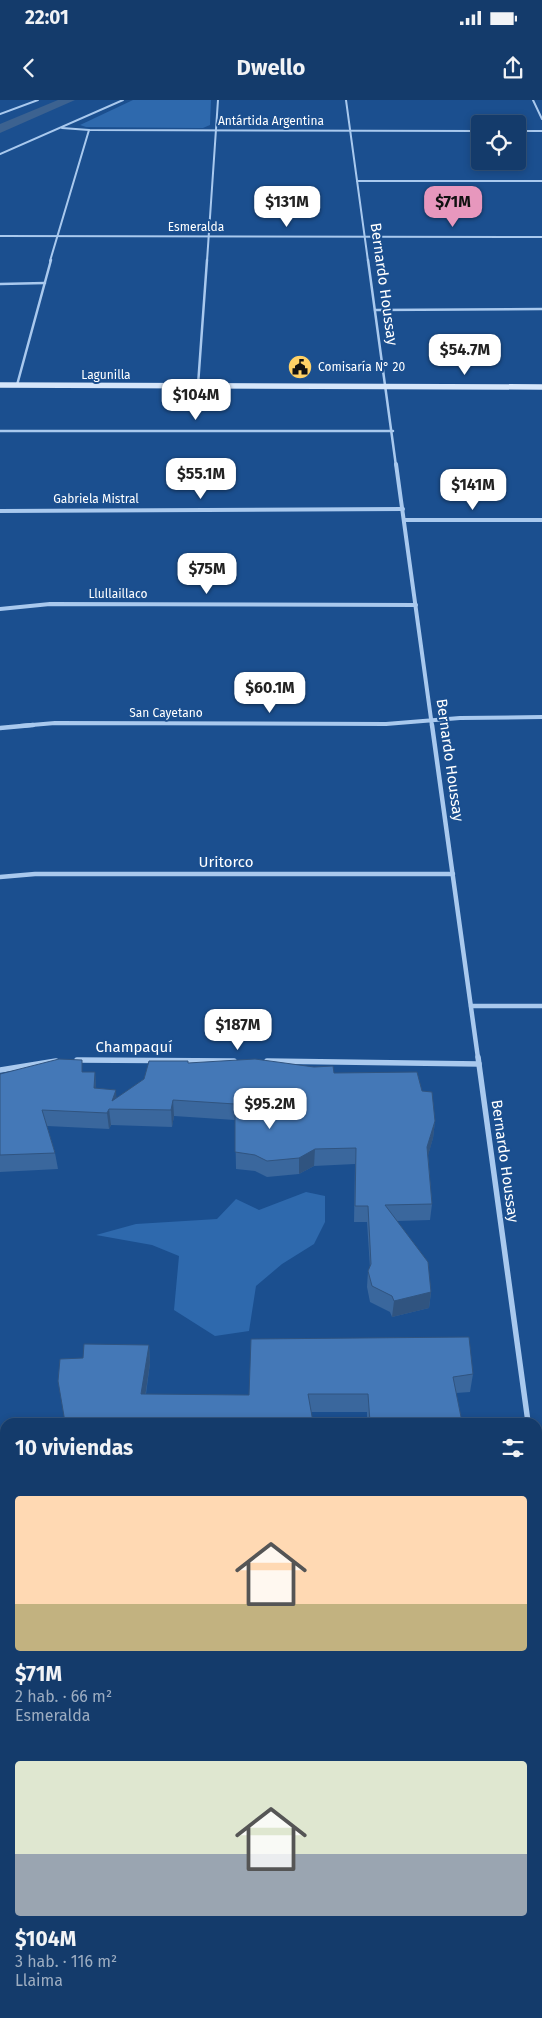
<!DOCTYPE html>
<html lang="es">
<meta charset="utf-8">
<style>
body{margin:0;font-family:"Fira Sans",sans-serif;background:#214673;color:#f1f3f6;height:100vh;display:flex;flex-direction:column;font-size:19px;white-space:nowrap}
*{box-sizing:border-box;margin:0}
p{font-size:16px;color:#9dadc1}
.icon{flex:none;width:28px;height:28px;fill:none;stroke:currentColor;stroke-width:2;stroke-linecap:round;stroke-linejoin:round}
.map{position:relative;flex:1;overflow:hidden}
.drawer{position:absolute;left:0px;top:1318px;width:542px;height:601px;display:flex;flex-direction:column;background:#143b6b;border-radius:15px 15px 0 0;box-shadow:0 2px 8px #0003,0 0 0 1px #33557e}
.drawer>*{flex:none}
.controls{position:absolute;left:471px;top:15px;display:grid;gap:10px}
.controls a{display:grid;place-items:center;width:55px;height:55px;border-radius:5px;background:#143b6b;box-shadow:0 2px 8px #0003,0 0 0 1px #33557e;font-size:25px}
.price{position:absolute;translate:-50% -42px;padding:0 11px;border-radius:10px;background:#fff;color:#222;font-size:16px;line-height:32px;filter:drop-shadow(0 1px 2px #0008)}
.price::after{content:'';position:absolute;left:50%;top:30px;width:15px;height:11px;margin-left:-8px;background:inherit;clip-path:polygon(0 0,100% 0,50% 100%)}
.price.on{background:#e797bd;color:#111}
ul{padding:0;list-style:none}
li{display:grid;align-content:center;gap:10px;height:265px;padding:0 15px}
li span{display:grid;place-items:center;height:155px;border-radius:5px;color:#555}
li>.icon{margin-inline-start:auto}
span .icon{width:90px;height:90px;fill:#fffc;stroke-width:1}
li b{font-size:21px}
h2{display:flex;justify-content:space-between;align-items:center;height:60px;padding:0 15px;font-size:21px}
.status{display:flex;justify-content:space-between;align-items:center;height:35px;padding:0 25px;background:#143b6b;direction:ltr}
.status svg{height:14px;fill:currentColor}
header{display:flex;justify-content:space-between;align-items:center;height:65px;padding:0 15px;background:#143b6b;font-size:22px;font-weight:700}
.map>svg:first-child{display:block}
</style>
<div class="status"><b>22:01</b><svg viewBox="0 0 49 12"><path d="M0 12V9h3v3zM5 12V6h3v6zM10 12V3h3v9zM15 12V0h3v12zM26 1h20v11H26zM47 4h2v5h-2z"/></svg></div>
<header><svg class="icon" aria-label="back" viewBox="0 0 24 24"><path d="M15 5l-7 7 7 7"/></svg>Dwello<svg class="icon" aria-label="share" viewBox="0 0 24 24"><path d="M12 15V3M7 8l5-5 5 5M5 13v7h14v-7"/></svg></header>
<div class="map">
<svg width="542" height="1918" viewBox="0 0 542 1918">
<rect width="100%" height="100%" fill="#1b4f8f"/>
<!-- green -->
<g fill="#2e69ad">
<polygon points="133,0 211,0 210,25 203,28 86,27 80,25"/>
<polygon points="306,1092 325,1096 325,1122 314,1144 282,1164 256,1186 249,1231 215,1236 174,1210 179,1156 152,1145 96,1135 136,1124 217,1119 236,1099 259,1110"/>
</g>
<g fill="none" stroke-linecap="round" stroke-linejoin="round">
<!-- canal -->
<polygon fill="#3c6290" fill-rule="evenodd" points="58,0 75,0 0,33 0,24"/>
<!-- street-far5 -->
<g stroke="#a9c9ee" stroke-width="2">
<polyline points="346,0 368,161"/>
<polyline points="533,0 542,19"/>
<polyline points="0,14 38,0"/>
<polyline points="62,28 89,30 480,31"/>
<polyline points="518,31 542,31"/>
<polyline points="0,54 123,0"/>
<polyline points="357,81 542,81"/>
<polyline points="0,136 542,137"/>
<polyline points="50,161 89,30"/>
<polyline points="207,161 218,0"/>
</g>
<!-- street-far4 -->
<g stroke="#a9c9ee" stroke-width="2.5">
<polyline points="368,160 396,366"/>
<polyline points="0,184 45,183"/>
<polyline points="375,210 542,209"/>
<polyline points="17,285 51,160"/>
<polyline points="198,285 207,160"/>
<polyline points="0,331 393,331"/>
</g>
<!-- street-far3 -->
<g stroke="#a9c9ee" stroke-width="4">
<polyline points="396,364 432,626"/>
<polyline points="0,411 403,409"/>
<polyline points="404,420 542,420"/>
<polyline points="0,509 50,504 416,505"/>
<polyline points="20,626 55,623 386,624 460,618 542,617"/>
</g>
<!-- street-far2 -->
<g stroke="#a9c9ee" stroke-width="4.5">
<polyline points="432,625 478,958"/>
<polyline points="0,628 33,625"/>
<polyline points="0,777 35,774 453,774"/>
<polyline points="471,906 542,906"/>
</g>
<!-- street-far1 -->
<g stroke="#a9c9ee" stroke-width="5.5">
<polyline points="478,957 528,1322"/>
<polyline points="77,960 234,961"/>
<polyline points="267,961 479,964"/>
<polyline points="0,970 56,961"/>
</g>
<!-- street -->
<g stroke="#a9c9ee" stroke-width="7">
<polyline points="538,1382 542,1382"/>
<polyline points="538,1391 542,1423"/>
<polyline points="0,1399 5,1425"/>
<polyline points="99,1914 100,1918"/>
</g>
<!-- secondary -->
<polyline stroke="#d6e6fa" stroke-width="5.5" points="0,285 542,287"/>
</g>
<!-- wall -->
<g fill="#3a679d">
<polygon points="188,963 334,973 422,991 435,1021 433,1038 428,1055 432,1104 430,1120 397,1121 431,1192 429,1208 392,1217 390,1212 370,1202 367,1187 368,1171 370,1168 367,1122 354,1122 355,1064 314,1066 299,1074 267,1077 255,1071 236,1069 235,1020 174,1016 172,1027 111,1025 109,1029 47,1026 55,1053 58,1069 0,1072 0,974 95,972 96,988 116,990 116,998"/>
<polygon points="149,1245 150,1263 146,1294 249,1295 473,1274 470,1292 456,1293 462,1322 367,1322 367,1312 311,1312 65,1322 83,1258"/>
<polygon points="441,1914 538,1914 542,1918 441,1918"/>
</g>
<!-- shaded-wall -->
<g fill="#305480">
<polygon points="95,972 96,989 94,988"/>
<polygon points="116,990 117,1006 112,1001"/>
<polygon points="173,1000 174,1016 172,1027 171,1010"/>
<polygon points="109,1009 111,1025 109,1029 107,1013"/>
<polygon points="435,1021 433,1038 426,1063 427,1047"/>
<polygon points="315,1049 314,1066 299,1074 299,1058"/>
<polygon points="431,1192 429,1208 392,1217 394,1201"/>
<polygon points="149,1245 150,1263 143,1311 141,1294"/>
</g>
<!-- building -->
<g fill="#4478b7" stroke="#305480">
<polygon points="59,959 82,960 82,972 95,972 94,988 116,990 112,1001 144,979 149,961 188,961 188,963 255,959 314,967 333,966 334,973 417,972 422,991 432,992 435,1021 427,1047 432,1104 385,1105 428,1162 431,1192 394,1201 392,1196 372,1186 368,1171 371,1164 368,1106 355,1106 356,1048 315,1049 299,1058 267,1061 255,1055 235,1052 235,1004 173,1000 171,1010 109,1009 107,1013 42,1010 55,1053 0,1055 0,974"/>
<polygon points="469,1237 473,1274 453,1277 462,1322 370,1322 368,1294 308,1294 313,1322 65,1322 58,1281 60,1259 83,1258 84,1244 149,1245 141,1294 249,1295 251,1239"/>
<polygon points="538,1891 542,1891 542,1918 445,1918 445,1914 538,1914"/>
<rect x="238" y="1914" width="91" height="4"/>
</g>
<!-- icons -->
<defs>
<g id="civic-disc" transform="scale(1.25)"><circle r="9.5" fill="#ffd166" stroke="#1b4f8f"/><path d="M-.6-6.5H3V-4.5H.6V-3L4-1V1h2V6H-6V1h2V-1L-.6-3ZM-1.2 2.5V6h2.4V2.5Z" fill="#111"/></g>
</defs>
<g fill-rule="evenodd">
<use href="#civic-disc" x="300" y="267"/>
</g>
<g text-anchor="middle" stroke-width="4" stroke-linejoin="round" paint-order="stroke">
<!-- far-street labels -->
<g font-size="12" fill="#fff" stroke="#1b4f8f">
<text x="271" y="25">Antártida Argentina</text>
<text x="196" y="131">Esmeralda</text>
<text x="106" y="279">Lagunilla</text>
<text x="96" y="403">Gabriela Mistral</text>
<text x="118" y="498">Llullaillaco</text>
<text x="166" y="617">San Cayetano</text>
</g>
<!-- far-poi labels -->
<g font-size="12" fill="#fff" stroke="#1b4f8f" text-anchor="start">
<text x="318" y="271">Comisaría N° 20</text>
</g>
<!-- street labels -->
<g font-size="15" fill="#fff" stroke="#1b4f8f">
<text transform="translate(384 184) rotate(82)" y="5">Bernardo Houssay</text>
<text transform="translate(450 660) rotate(82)" y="5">Bernardo Houssay</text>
<text x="226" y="767">Uritorco</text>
<text x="134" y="952">Champaquí</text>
<text transform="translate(505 1061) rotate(82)" y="5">Bernardo Houssay</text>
</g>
</g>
</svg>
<div class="controls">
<a><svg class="icon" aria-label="locate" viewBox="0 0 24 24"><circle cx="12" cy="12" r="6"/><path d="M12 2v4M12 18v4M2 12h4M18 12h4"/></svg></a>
</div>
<b class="price" style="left:287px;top:128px">$131M</b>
<b class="price on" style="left:453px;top:128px">$71M</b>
<b class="price" style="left:465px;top:276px">$54.7M</b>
<b class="price" style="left:196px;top:321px">$104M</b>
<b class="price" style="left:201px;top:400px">$55.1M</b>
<b class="price" style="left:473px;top:411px">$141M</b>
<b class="price" style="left:207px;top:495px">$75M</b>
<b class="price" style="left:270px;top:614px">$60.1M</b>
<b class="price" style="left:238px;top:951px">$187M</b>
<b class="price" style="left:270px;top:1030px">$95.2M</b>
<section class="drawer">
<h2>10 viviendas<svg class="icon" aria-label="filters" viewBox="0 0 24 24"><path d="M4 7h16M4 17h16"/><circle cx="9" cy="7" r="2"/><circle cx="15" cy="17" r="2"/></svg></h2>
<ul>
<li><span style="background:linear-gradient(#ffd9b3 70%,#c2b280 0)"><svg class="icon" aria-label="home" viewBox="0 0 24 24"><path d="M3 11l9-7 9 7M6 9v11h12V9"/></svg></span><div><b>$71M</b><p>2 hab. · 66 m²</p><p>Esmeralda</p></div></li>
<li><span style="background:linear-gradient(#dfe7d0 60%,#9aa5b1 0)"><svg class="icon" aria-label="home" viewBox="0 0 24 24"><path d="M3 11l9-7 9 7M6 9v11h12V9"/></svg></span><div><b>$104M</b><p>3 hab. · 116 m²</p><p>Llaima</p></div></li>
</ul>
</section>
</div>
